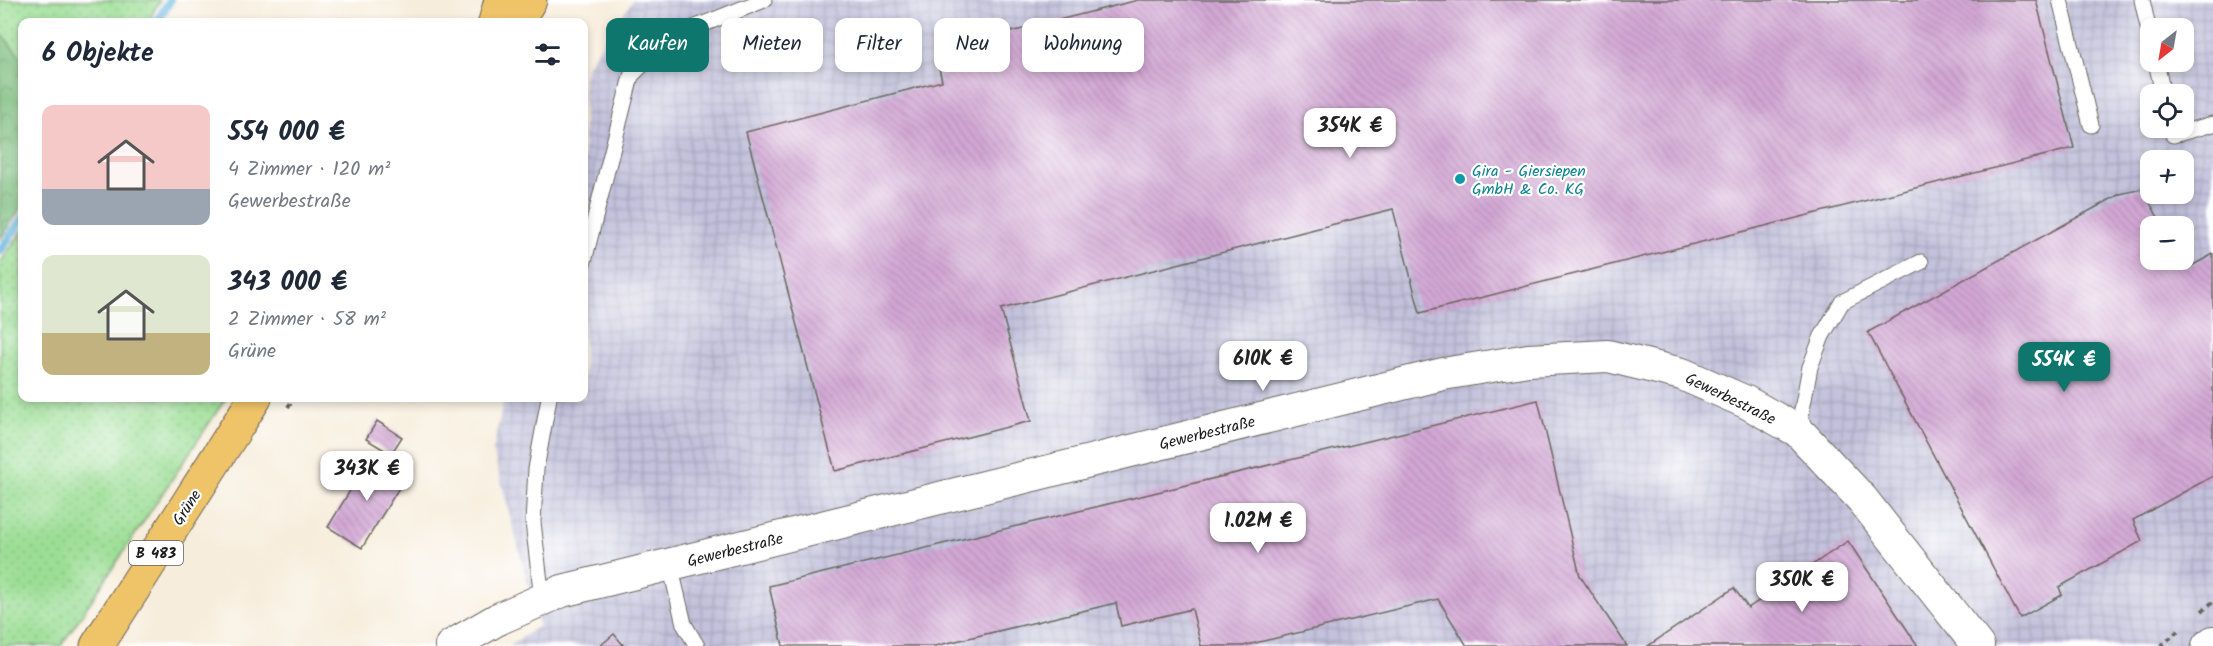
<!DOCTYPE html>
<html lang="de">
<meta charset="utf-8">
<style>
body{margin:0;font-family:Kalam,sans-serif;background:#f6f6f7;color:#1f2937;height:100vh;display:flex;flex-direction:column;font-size:22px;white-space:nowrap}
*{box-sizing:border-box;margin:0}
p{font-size:20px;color:#747a83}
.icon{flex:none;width:33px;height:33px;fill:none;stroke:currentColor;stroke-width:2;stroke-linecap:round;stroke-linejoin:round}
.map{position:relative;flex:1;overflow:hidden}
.sheet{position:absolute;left:18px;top:18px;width:570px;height:384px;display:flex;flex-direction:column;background:#fff;border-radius:12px;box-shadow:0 3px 9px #0003}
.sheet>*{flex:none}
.banner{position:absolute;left:606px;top:18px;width:570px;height:54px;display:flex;gap:12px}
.needle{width:39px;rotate:211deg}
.fabs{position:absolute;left:2140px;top:18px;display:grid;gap:12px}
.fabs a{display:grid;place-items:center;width:54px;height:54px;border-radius:12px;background:#fff;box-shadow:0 3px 9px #0003;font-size:30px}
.price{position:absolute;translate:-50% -51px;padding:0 14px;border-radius:12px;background:#fff;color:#222;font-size:20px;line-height:39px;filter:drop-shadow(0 2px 3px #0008)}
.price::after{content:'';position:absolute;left:50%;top:36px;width:18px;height:14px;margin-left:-9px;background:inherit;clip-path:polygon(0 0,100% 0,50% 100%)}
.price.current{background:#0f766e;color:#fff}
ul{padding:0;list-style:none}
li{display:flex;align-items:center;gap:18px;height:150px;padding:0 24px}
li span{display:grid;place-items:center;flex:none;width:168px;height:120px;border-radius:12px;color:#555}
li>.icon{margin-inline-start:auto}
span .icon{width:72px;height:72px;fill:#fffc;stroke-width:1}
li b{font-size:26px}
h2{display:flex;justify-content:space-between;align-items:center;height:72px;padding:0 24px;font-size:26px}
.pill{padding:0 21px;border-radius:12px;background:#fff;box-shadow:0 3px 9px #0003;font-size:21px;line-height:54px}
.pill.current{background:#0f766e;color:#fff}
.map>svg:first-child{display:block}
</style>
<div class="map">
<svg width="2213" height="646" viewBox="0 0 2213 646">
<defs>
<pattern id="industrial-grid" width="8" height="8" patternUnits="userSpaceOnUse" patternTransform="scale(1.5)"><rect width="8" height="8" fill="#c3c1db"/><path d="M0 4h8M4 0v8" fill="none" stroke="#a7a5bb"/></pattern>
<pattern id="grass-dots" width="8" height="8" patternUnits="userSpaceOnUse" patternTransform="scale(1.5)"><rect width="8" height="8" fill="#9cde95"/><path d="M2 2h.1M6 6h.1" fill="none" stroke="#86be80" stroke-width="1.8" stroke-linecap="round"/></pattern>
<pattern id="forest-crowns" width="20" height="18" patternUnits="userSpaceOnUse" patternTransform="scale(1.5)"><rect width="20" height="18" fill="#7dbd7e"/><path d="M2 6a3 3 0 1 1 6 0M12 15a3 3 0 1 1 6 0" fill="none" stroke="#696"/></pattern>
<pattern id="building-back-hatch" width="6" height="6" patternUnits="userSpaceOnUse" patternTransform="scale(1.5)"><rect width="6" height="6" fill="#d2a7d4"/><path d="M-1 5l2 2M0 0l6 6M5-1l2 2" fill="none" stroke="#b48fb5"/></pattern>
</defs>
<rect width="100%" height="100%" fill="#fff"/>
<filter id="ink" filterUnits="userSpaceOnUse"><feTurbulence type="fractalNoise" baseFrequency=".0167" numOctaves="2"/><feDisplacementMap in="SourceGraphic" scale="12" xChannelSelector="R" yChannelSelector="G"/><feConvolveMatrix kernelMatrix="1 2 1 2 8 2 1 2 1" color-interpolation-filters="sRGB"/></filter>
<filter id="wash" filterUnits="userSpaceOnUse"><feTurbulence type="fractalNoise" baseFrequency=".008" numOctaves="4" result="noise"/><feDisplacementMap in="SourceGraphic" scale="24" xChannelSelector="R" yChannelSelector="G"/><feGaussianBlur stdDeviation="1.35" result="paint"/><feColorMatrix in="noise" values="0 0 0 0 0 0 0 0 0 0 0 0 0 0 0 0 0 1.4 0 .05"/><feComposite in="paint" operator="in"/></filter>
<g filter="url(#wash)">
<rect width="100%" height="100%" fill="#f7eddc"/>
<!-- industrial -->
<path fill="url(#industrial-grid)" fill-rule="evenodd" d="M633,0H2213V646H509L539,626L493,451L504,398H584V79L587,66ZM2151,28H2184V62H2151ZM2151,94H2184V128H2151ZM2151,160H2184V194H2151ZM2151,226H2184V260H2151Z"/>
<!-- grass -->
<g fill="url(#grass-dots)" stroke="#5c7d58" stroke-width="1.5">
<polygon points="0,0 160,0 148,22 22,22 22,59 0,32"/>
<polygon points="22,231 22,398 226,398 61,646 0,646 0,263"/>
</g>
<!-- forest -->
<polygon fill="url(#forest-crowns)" stroke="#4c6c4d" stroke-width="1.5" points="0,32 22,59 22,207 0,239"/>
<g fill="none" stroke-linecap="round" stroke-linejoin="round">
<!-- stream -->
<g stroke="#62b5de" stroke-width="9">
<polyline points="157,22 170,0"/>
<polyline points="0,251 22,219"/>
</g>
</g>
<g id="blocks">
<!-- building -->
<g fill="url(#building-back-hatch)">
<polygon points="1138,0 2036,0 2074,148 1420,313 1393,209 1001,309 1031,421 835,471 746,132 942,81 935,51"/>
<polygon points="2142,189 2163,226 2151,226 2151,260 2181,260 2186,269 2213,254 2213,476 2133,520 2142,541 2059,587 2062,595 2020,618 1868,332 2120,194"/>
<polygon points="1538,400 1580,576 1627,646 1467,646 1438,599 1243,646 1201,646 1192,609 1121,626 1116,603 935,646 783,646 769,586"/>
<polygon points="377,421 402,437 391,454 366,439"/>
<polygon points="371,456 405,478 362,548 328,527"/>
<polygon points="1848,541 1918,646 1648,646 1734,588 1748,608"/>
<polygon points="614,634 624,646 600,646"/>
</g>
</g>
</g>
<g filter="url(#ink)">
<use href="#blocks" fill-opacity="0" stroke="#69655f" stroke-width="1.5"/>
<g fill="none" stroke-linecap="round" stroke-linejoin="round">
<!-- lane casing -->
<g stroke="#69655f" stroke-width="17">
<g id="lane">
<polyline points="2060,0 2091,125"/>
<polyline points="2142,0 2151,41"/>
<polyline points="2156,62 2163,94"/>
<polyline points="2171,128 2173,135 2213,124"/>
<polyline points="584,261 631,76 671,37 764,0"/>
<polyline points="1798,431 1810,367 1822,336 1842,302 1921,262"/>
<polyline points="670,565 684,624 697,646"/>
<polyline points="542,599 533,522 536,469 549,398"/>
</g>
</g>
<!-- street casing -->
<g stroke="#69655f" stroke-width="34">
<g id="street">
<polyline points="451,646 498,619 562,591 1443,374 1528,360 1608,356 1682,374 1746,402 1798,431 1862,499 1978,646"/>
<polyline points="2208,646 2213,642"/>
</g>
</g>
<!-- primary casing -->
<g stroke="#69655f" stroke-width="35">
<g id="primary">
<polyline points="495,22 501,0"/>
<polyline points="516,22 530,0"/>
<polyline points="97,646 255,398"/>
</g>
</g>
<!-- path -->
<g stroke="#69655f" stroke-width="4" stroke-dasharray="4.5 4.5" stroke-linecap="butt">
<polyline points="288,407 294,398"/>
<polyline points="2202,611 2213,602"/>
<polyline points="2161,646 2178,631"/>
</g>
<!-- lane -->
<use href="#lane" stroke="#fff" stroke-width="15"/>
<!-- street -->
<use href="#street" stroke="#fff" stroke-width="32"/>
<!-- primary -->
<use href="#primary" stroke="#efc469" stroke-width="33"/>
</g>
</g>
<!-- markers -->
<circle fill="#0f9aa8" stroke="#fff" stroke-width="2" cx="1460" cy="179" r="6"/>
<g text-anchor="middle" stroke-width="4.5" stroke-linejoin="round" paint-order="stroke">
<!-- shield labels -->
<rect fill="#fff" stroke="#606060" stroke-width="1.5" x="129" y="541" width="54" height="24" rx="4.5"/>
<g font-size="15" font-weight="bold" fill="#1c1c1c">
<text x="156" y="558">B 483</text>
</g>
<!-- culture labels -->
<g font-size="16" fill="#0d838f" stroke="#fff" text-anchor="start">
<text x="1472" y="176">Gira - Giersiepen<tspan x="1472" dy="18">GmbH &amp; Co. KG</tspan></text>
</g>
<!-- street labels -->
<g font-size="16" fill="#1c1c1c" stroke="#fff">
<text transform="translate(1731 398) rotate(26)" y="6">Gewerbestraße</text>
<text transform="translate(1207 432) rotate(-14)" y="6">Gewerbestraße</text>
<text transform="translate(186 507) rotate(-57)" y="6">Grüne</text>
<text transform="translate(735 549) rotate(-14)" y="6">Gewerbestraße</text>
</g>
</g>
</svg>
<div class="fabs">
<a><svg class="needle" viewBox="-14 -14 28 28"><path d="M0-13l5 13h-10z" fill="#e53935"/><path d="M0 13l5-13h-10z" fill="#747a83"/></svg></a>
<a><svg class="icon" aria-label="locate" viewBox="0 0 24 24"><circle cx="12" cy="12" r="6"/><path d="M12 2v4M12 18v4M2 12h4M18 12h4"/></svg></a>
<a>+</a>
<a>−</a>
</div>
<b class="price" style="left:1350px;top:159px">354K €</b>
<b class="price" style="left:1263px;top:392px">610K €</b>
<b class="price current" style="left:2064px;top:393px">554K €</b>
<b class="price" style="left:367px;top:502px">343K €</b>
<b class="price" style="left:1258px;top:554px">1.02M €</b>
<b class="price" style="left:1802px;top:613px">350K €</b>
<div class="banner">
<a class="pill current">Kaufen</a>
<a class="pill">Mieten</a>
<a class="pill">Filter</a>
<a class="pill">Neu</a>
<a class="pill">Wohnung</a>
</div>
<section class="sheet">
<h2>6 Objekte<svg class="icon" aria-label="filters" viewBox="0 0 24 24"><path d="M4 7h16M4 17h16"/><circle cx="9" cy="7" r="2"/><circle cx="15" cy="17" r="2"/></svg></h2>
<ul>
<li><span style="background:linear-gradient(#f6c9c9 70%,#9aa5b1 0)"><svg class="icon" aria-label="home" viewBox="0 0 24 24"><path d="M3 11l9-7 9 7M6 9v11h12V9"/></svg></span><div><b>554 000 €</b><p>4 Zimmer · 120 m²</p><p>Gewerbestraße</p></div></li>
<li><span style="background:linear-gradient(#dfe7d0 65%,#c2b280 0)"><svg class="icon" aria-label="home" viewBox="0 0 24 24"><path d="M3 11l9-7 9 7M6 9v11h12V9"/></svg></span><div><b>343 000 €</b><p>2 Zimmer · 58 m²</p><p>Grüne</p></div></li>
</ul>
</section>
</div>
